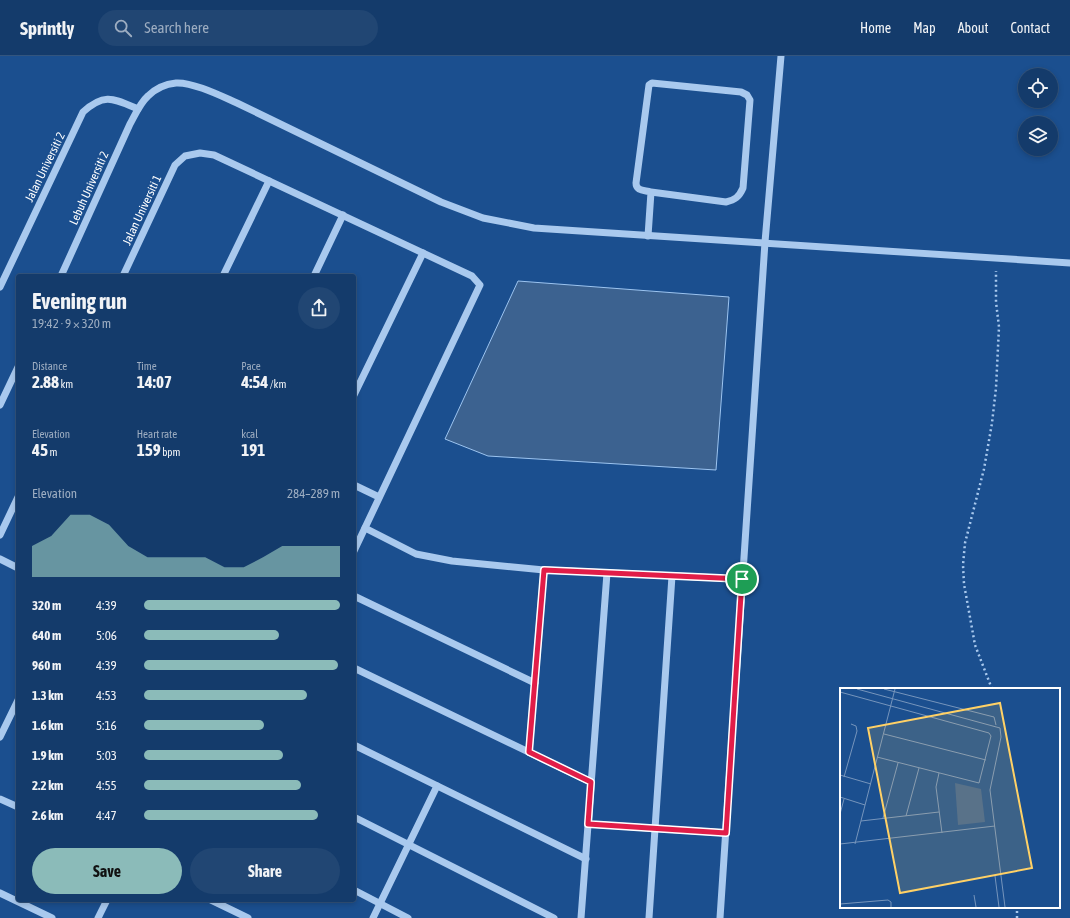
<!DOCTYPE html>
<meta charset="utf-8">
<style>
body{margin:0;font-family:"Asap Condensed",sans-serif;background:#214673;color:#f1f3f6;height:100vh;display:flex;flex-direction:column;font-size:15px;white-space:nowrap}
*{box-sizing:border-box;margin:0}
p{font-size:13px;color:#9dadc1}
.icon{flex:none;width:22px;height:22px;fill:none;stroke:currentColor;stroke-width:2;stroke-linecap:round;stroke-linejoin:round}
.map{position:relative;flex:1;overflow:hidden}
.side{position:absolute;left:16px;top:218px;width:340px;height:628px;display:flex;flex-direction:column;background:#143b6b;border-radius:4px;box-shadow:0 2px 6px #0003,0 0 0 1px #33557e}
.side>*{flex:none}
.controls{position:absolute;left:1018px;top:12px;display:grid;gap:8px}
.controls a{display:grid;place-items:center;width:40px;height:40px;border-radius:50%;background:#143b6b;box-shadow:0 2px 6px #0003,0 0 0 1px #33557e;font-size:20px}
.pin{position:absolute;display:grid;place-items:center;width:34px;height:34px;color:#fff;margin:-17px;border:2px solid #fff;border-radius:50%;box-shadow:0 1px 4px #0007}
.round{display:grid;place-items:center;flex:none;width:42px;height:42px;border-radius:21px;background:#214673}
.overview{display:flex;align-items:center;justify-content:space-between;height:68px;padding:0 16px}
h1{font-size:22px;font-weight:700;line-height:30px}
.figures{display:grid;grid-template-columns:repeat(3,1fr);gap:6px;height:68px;padding:4px 16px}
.figures div{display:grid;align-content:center}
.figures b{font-size:17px;font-weight:700}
.figures small{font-size:11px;font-weight:400}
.figures p{font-size:11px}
.chart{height:112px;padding:8px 16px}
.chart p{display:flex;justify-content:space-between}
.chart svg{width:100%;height:72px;margin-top:4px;fill:#8bbbb9;opacity:.7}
.button{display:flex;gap:8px;margin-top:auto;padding:8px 16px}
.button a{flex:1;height:46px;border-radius:24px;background:#8bbbb9;color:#111;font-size:16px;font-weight:700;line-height:46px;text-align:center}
.button a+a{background:#214673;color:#f1f3f6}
ul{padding:0 16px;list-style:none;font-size:13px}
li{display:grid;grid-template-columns:64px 48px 1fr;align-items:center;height:30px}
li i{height:10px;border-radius:5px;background:#8bbbb9}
header{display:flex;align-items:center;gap:24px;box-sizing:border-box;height:56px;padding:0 20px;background:#143b6b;border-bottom:1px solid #33557e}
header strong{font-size:19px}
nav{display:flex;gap:22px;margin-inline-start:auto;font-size:14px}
.search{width:280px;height:36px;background:#214673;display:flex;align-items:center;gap:10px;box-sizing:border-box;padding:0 14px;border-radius:22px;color:#9dadc1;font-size:15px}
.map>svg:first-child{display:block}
.water{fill:#3c6290;stroke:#9cc4f0}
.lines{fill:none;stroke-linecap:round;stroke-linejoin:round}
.path{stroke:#a9c9ee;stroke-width:2.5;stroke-dasharray:2 3;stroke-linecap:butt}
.minor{stroke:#a9c9ee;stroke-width:7}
.route-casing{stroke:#fff;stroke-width:8}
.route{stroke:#e11d48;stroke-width:5}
.labels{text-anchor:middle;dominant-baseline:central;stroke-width:3.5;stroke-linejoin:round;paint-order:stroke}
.street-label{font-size:12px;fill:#fff;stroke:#1b4f8f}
.inset-road{fill:none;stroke:#7695bc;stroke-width:1}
.view{fill:#ffd166;fill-opacity:0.15;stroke:#ffd166;stroke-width:2}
.inset-edge{fill:none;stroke:#fff;stroke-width:2}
</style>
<header>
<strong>Sprintly</strong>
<div class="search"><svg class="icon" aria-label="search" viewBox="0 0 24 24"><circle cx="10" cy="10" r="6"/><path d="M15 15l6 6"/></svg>Search here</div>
<nav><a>Home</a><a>Map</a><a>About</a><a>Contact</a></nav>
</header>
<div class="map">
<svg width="1070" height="862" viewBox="0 0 1070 862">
<rect width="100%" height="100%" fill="#1b4f8f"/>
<!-- water -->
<polygon class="water" points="518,225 729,241 716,414 488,400 445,383"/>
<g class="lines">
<!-- path -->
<g class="path">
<polyline points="992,633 975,589 964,528 963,509 965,487 984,413 992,367 996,332 999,271 996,246 996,215"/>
<polyline points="1017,862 1017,851"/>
</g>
<!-- minor -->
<g class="minor">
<path d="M648,180L651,136C644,134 636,135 636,127L649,29L652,27L741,36L747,39L750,44L743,132C739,141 735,144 726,146L651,136"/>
<path d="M61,220L130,68C135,59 140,47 148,40C155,33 166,28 176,27C193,26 221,40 237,47L441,146L483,162L534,172L1070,207"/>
<polyline points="123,220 175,109 185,100 200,97 214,99 472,220 480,229 354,495"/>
<polyline points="223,220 269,125"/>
<polyline points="314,220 343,159"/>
<path d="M0,231L83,56C105,36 114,43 138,53"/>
<polyline points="354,339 423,197"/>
<polyline points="0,349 18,311"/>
<polyline points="354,429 379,441"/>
<polyline points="365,472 416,498 452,505 544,514 742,523"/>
<polyline points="0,479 18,441"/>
<polyline points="0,503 18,512"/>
<polyline points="354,540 535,627"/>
<polyline points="354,612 591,726"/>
<polyline points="0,681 18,644"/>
<polyline points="354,689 586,803"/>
<polyline points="529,696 544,514"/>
<polyline points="0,743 18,751"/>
<polyline points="354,761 554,862"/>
<polyline points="588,768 726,777"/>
<polyline points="354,834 408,862"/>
<polyline points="0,837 52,862"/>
<polyline points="211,844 248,862"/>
<polyline points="98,862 107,844"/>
<polyline points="373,862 437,730"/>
<polyline points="581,862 607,517"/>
<polyline points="649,862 672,520"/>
<polyline points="720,862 765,186 781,0"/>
</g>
</g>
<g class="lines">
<defs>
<polygon id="route" points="544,514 742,523 726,777 588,768 591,726 529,696"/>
</defs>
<!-- route casing -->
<use href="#route" class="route-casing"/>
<!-- route -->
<use href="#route" class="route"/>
</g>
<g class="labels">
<!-- street labels -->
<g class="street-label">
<text transform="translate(45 111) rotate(-64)">Jalan Universiti 2</text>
<text transform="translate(89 132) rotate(-66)">Lebuh Universiti 2</text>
<text transform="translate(142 154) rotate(-65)">Jalan Universiti 1</text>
</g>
</g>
<!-- overview -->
<g transform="translate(840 632)">
<rect width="220" height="220" fill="#1b4f8f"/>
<path d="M115,95L141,101L145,134L118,137Z" fill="#3c6290"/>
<path class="inset-road" d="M17,1L160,40L161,49L150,102L165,219M44,1L154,29L156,37M0,4L149,45L151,48L139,95L37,69M44,46L146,72M99,85L96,99L102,145M0,87L31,96M4,89L17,43L16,38L11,36M0,109L25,117M0,126L4,111M66,128L79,80M43,130L58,75M21,133L99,124M0,156L155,138M15,156L55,1M155,188L159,219M134,207L136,219M0,216L48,212L51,214V219"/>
<path class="view" d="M160,15L192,180L60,205L28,40Z"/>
<rect width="220" height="220" class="inset-edge"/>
</g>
</svg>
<div class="controls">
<a><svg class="icon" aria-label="locate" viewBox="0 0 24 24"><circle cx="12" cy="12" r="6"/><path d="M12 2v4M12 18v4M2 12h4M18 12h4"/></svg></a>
<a><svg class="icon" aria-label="layers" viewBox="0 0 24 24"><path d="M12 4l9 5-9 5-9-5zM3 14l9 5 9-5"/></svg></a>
</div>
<div class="pin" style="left:742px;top:523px;background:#1e9e55"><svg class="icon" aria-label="arrive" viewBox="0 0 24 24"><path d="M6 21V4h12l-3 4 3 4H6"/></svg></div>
<section class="side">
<div class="overview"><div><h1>Evening run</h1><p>19:42 · 9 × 320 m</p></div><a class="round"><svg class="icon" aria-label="share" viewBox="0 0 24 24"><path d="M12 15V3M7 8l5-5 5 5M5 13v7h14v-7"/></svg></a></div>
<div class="figures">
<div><p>Distance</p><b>2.88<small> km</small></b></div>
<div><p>Time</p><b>14:07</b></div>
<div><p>Pace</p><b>4:54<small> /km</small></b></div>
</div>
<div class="figures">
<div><p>Elevation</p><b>45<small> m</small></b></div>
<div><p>Heart rate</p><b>159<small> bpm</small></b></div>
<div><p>kcal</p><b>191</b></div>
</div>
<div class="chart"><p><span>Elevation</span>284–289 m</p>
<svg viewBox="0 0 160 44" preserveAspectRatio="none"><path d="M0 44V25L10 19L20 6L30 6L40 12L50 25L60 32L70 32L80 32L90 32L100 38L110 38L120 32L130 25L140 25L150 25L160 25V44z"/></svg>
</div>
<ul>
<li><b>320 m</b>4:39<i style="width:100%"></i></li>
<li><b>640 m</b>5:06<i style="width:69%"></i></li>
<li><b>960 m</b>4:39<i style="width:99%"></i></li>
<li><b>1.3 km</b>4:53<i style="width:83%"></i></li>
<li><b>1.6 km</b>5:16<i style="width:61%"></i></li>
<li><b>1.9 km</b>5:03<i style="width:71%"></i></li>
<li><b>2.2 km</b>4:55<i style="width:80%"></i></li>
<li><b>2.6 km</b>4:47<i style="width:89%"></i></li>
</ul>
<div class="button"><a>Save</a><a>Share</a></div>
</section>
</div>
